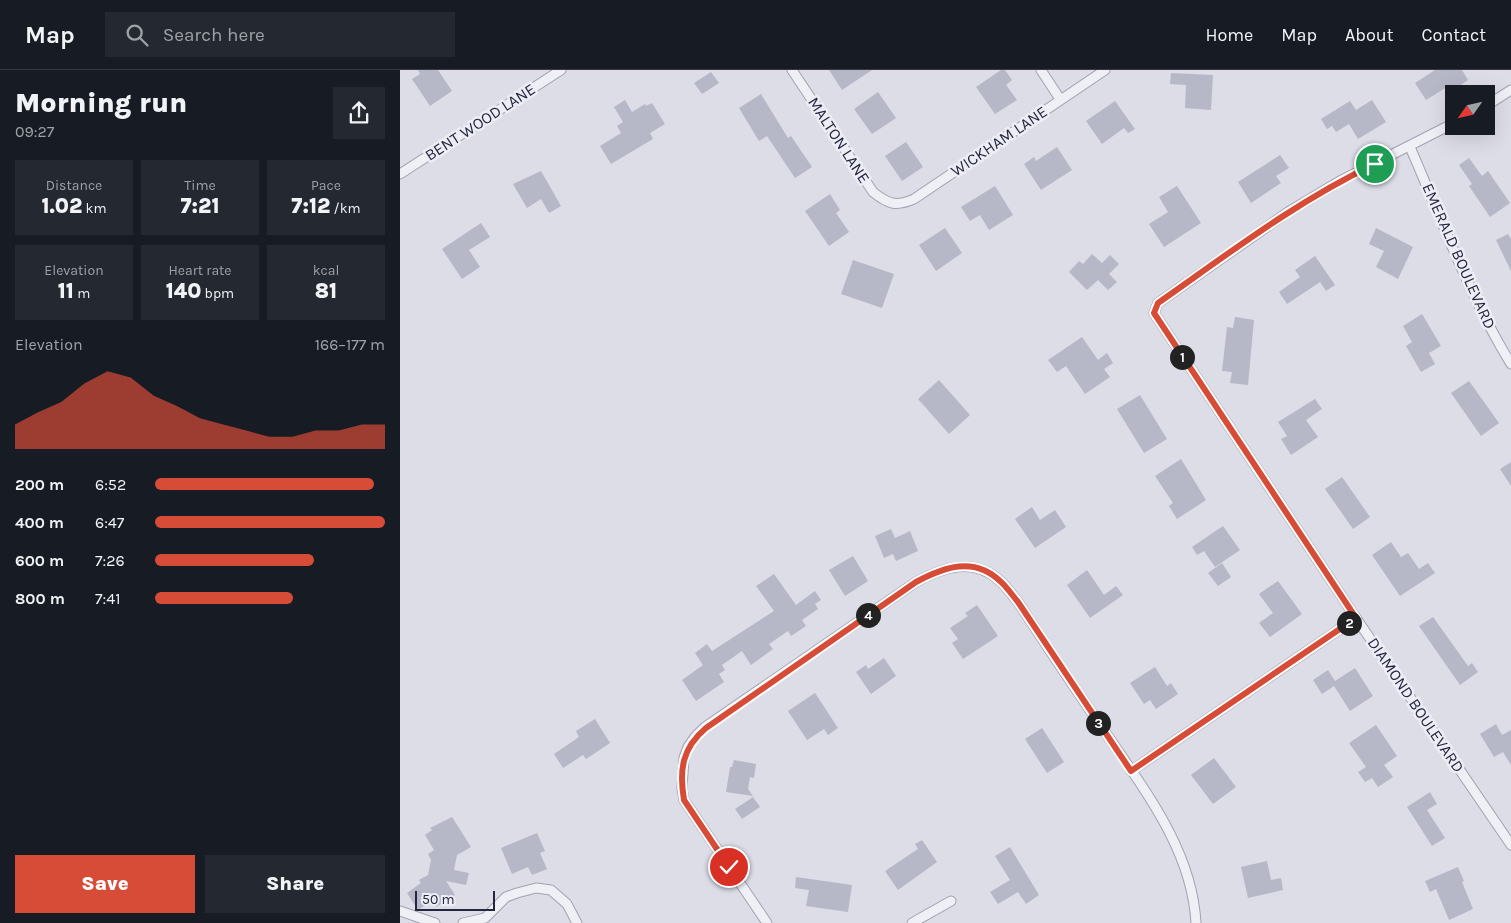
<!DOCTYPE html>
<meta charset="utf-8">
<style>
body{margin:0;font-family:Karla,sans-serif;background:#242831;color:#f1f3f6;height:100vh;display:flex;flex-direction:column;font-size:19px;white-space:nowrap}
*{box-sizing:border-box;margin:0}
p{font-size:16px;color:#9ea1a6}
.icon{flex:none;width:28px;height:28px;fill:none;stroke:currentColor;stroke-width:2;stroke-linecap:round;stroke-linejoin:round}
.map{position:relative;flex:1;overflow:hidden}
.sheet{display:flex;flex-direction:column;background:#171b24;width:400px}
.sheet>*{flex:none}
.needle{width:32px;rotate:236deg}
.tools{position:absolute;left:1045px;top:15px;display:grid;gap:10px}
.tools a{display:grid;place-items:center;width:50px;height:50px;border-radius:0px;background:#171b24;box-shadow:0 5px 20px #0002;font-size:25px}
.scale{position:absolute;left:15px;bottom:12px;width:80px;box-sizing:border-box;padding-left:5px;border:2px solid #25273f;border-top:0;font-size:14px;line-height:18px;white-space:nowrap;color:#25273f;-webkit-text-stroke:4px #ecedf5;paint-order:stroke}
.pin{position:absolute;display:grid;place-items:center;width:42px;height:42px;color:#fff;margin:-21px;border:2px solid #fff;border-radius:50%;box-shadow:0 1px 5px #0007}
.km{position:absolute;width:25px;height:25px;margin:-12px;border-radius:50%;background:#222;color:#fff;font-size:14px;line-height:25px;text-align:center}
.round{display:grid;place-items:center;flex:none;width:52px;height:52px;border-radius:0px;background:#242831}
.head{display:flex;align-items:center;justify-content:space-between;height:85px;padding:0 15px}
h1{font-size:28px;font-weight:800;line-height:38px}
.metrics{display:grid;grid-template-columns:repeat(3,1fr);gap:8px;height:85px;padding:5px 15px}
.metrics div{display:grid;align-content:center;border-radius:0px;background:#242831;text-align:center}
.metrics b{font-size:21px;font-weight:800}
.metrics small{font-size:14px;font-weight:400}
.metrics p{font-size:14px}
.chart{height:140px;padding:10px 15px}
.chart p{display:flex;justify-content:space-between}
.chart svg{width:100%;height:90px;margin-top:5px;fill:#d64c37;opacity:.7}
.cta{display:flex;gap:10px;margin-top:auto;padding:10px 15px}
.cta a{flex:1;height:58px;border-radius:0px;background:#d64c37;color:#fff;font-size:20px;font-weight:800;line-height:58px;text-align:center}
.cta a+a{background:#242831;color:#f1f3f6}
ul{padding:0 15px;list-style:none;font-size:16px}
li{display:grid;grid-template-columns:80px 60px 1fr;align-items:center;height:38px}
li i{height:12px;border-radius:6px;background:#d64c37}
header{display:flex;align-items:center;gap:30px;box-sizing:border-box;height:70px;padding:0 25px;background:#171b24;border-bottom:1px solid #363941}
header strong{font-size:24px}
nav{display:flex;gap:28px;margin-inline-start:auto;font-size:18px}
.search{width:350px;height:45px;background:#242831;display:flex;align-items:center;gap:12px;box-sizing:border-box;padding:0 18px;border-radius:0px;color:#9ea1a6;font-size:19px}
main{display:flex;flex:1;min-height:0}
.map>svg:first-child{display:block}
.building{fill:#b6b8c8}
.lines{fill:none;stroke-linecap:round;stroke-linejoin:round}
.street-casing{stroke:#a1a3b1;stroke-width:11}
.street{stroke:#eff0f6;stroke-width:9}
.route-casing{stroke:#fff;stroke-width:10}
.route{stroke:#d64c37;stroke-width:6}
.labels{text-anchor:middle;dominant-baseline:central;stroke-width:5;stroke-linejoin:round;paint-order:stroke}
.street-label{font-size:16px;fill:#25273f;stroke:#ecedf5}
</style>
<header>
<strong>Map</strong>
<div class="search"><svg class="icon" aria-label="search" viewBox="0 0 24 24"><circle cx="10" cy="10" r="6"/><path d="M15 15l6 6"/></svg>Search here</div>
<nav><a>Home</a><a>Map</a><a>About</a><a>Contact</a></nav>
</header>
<main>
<section class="sheet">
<div class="head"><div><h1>Morning run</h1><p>09:27</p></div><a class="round"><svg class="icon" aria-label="share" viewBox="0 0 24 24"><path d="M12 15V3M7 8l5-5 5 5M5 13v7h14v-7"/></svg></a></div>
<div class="metrics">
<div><p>Distance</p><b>1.02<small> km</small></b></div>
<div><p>Time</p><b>7:21</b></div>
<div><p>Pace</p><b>7:12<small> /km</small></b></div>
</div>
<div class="metrics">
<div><p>Elevation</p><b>11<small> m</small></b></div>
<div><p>Heart rate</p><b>140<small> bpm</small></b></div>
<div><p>kcal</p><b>81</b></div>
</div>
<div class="chart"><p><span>Elevation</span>166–177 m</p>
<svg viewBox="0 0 160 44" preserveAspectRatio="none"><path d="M0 44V32L10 26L20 21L30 12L40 6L50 9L60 18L70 23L80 29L90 32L100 35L110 38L120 38L130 35L140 35L150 32L160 32V44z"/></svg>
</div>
<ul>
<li><b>200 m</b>6:52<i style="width:95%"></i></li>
<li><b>400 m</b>6:47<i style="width:100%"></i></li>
<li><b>600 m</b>7:26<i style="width:69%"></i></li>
<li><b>800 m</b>7:41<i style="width:60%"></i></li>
</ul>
<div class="cta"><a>Save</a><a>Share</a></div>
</section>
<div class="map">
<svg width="1111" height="853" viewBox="0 0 1111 853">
<rect width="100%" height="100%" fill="#dcdde7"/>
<!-- building -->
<g class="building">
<polygon points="18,0 38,0 52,21 30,36 12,9 20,4"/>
<polygon points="429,0 472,0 442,20"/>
<polygon points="601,0 605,0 612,10 606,15 617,30 595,44 576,17"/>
<polygon points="1035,0 1062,0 1068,10 1050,22 1047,17 1026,30 1015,13"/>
<polygon points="311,2 319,13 302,24 294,13"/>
<polygon points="771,3 813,5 811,40 785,38 786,15 770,14"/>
<polygon points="478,22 496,48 472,64 454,39"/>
<polygon points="361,24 388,68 391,66 412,97 395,108 367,66 359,71 339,38"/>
<polygon points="225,30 232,42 245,34 246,36 252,33 265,54 250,63 253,69 211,94 200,76 221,63 217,56 223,52 214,37"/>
<polygon points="972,30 986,52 958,69 949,54 936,62 932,56 927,59 921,49 950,31 956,40"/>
<polygon points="715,31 735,59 728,63 724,58 702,74 686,51"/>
<polygon points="506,72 523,97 502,111 485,86"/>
<polygon points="657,77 672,100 641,120 624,94 634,87 636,91"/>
<polygon points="880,85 889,98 876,106 881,113 851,133 838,112"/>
<polygon points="1069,88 1082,106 1088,101 1110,133 1090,147 1069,116 1072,114 1059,95"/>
<polygon points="141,101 161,136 149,143 141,129 127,138 113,114"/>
<polygon points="595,116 613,145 589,160 580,145 570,151 561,137"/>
<polygon points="777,116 801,153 764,177 749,154 768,142 759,127"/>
<polygon points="430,124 440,140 436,143 449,162 429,176 405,141"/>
<polygon points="81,153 90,167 69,180 80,197 62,209 42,179"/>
<polygon points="545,158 562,183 536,201 519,175"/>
<polygon points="976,158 1013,177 998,209 976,197 984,181 969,174"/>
<polygon points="1108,164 1111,169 1111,201 1096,170"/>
<polygon points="692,184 702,193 710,185 719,194 709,204 717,212 708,220 698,210 687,220 669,202 679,191 683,194"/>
<polygon points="915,186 935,215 926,221 920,212 887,234 879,222 900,207 895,200"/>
<polygon points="453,190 494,204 482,238 441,224"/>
<polygon points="1022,244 1041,276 1029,283 1035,294 1021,302 1006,276 1012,272 1003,256"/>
<polygon points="835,247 854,250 848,315 830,313 832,302 822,301 827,257 833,258"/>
<polygon points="682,267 698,290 707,283 713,293 704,299 710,307 685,324 666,296 657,302 648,290"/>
<polygon points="539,310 570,345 549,364 518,329"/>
<polygon points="1069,311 1099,353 1081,366 1051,323"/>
<polygon points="740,325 767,369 744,383 717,339"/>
<polygon points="915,329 922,339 906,350 918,367 891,385 881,369 887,366 878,352"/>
<polygon points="781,389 806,430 777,449 769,436 773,433 755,406"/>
<polygon points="1111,392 1111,416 1100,399"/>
<polygon points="942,407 970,447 953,459 925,419"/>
<polygon points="632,437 640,450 655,440 666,457 635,478 615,449"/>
<polygon points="823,456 840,480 815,497 804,481 797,485 792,477"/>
<polygon points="491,459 495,468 510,461 518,481 496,491 493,484 484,488 475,466"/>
<polygon points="991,472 1001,487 1008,483 1019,499 1028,493 1035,503 1000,526 972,485"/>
<polygon points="453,486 468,511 445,526 429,500"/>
<polygon points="822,493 831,507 818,516 808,503"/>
<polygon points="687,500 704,525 716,516 723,525 690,548 667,515"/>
<polygon points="374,504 396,535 415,521 421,530 415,534 418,539 402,550 406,556 391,566 388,561 369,574 373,579 351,595 342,581 322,595 325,600 319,604 324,612 296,631 282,610 303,595 295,583 307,574 312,581 374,541 356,516"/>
<polygon points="878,511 902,544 870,567 859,553 873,543 859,524"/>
<polygon points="577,535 598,566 563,589 552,573 558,569 550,558 568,546 565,543"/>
<polygon points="1033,547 1068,596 1072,593 1078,602 1060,615 1019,556"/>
<polygon points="484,588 496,606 471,624 456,602 466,595 468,599"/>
<polygon points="755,597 767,616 771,613 778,624 756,639 750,630 744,634 730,613"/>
<polygon points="955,598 973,626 950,641 934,616 922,624 913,610 928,600 935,611"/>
<polygon points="415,623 438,658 428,665 424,659 407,670 388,641"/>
<polygon points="195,649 210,673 186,689 183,685 163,698 154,684 179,667 176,661"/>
<polygon points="1096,654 1102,665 1111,660 1111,695 1103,682 1094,687 1080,664"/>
<polygon points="976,655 997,686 984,695 993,707 978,717 972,708 965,712 958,702 966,697 949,673"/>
<polygon points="642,658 664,692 647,703 625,669"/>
<polygon points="814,688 836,717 813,734 791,705"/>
<polygon points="334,690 356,694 354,708 350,707 348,719 353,726 326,722 330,697 332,697"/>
<polygon points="1030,722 1037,734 1027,740 1045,768 1032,776 1007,737"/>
<polygon points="353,727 360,737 342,749 335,739"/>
<polygon points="52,747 71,777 57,785 54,800 69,803 66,815 46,811 55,825 36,837 32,831 18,840 7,823 21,813 19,810 28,805 31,790 28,784 34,780 25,765 32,760 30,758"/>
<polygon points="137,763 145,781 140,783 147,799 132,805 128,797 112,804 101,778"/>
<polygon points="522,770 537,792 498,820 485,801 518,779 515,774"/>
<polygon points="610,777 639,825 626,834 618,822 598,834 590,822 610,810 595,786"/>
<polygon points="867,791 871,810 881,808 883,820 848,828 841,797"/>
<polygon points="1058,797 1064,811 1062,812 1073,839 1049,850 1036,819 1030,822 1025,811"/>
<polygon points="396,807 452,815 448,842 406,836 409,820 395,818"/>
</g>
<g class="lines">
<defs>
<g id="street">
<path d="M392,0L473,122C488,134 496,137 514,129L705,0"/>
<polyline points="641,0 660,29"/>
<polyline points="1086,36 1111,20"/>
<polyline points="1054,53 940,111 888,142 758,233 754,243 956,548 1111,775"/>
<path d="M1010,77C1042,150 1069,226 1111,294"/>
<polyline points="0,104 161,0"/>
<polyline points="731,701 956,548"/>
<polyline points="0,841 35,853"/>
<polyline points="63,853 85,848 106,827 117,823 136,818 151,820 167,834 177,853"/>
<path d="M367,853L284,730L282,718L284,688L288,677L295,667L305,657L516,512C543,497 574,487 600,511C607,517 612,525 618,532C646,575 674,617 703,659C743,718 792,779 796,853"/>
<polyline points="512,853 551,831"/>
</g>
</defs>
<!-- street casing -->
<use href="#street" class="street-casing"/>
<!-- street -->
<use href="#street" class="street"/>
</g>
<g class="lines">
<defs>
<path id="route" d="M329,797L284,730C279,700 282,678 306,658L516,512C544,497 574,486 600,511C607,517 612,525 618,532L731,701L956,548L754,243L758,233C828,184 897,131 975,94"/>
</defs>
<!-- route casing -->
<use href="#route" class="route-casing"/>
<!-- route -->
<use href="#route" class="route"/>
</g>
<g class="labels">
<!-- street labels -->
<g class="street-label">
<text transform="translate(80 52) rotate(-33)">BENT WOOD LANE</text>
<text transform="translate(439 70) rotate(57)">MALTON LANE</text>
<text transform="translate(599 71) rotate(-34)">WICKHAM LANE</text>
<text transform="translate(1059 186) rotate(66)">EMERALD BOULEVARD</text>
<text transform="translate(1016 635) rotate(56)">DIAMOND BOULEVARD</text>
</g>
</g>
</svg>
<div class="tools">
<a><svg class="needle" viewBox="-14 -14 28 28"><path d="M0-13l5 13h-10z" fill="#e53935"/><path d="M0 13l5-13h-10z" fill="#9ea1a6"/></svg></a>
</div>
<div class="scale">50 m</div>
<div class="pin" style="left:975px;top:94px;background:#1e9e55"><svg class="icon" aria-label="arrive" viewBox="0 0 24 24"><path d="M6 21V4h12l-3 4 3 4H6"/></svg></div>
<div class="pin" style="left:329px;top:797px;background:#d93025"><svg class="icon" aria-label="check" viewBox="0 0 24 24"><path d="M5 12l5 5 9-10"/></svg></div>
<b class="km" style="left:782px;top:287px">1</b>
<b class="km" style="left:949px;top:553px">2</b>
<b class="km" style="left:698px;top:653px">3</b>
<b class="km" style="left:468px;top:545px">4</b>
</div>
</main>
